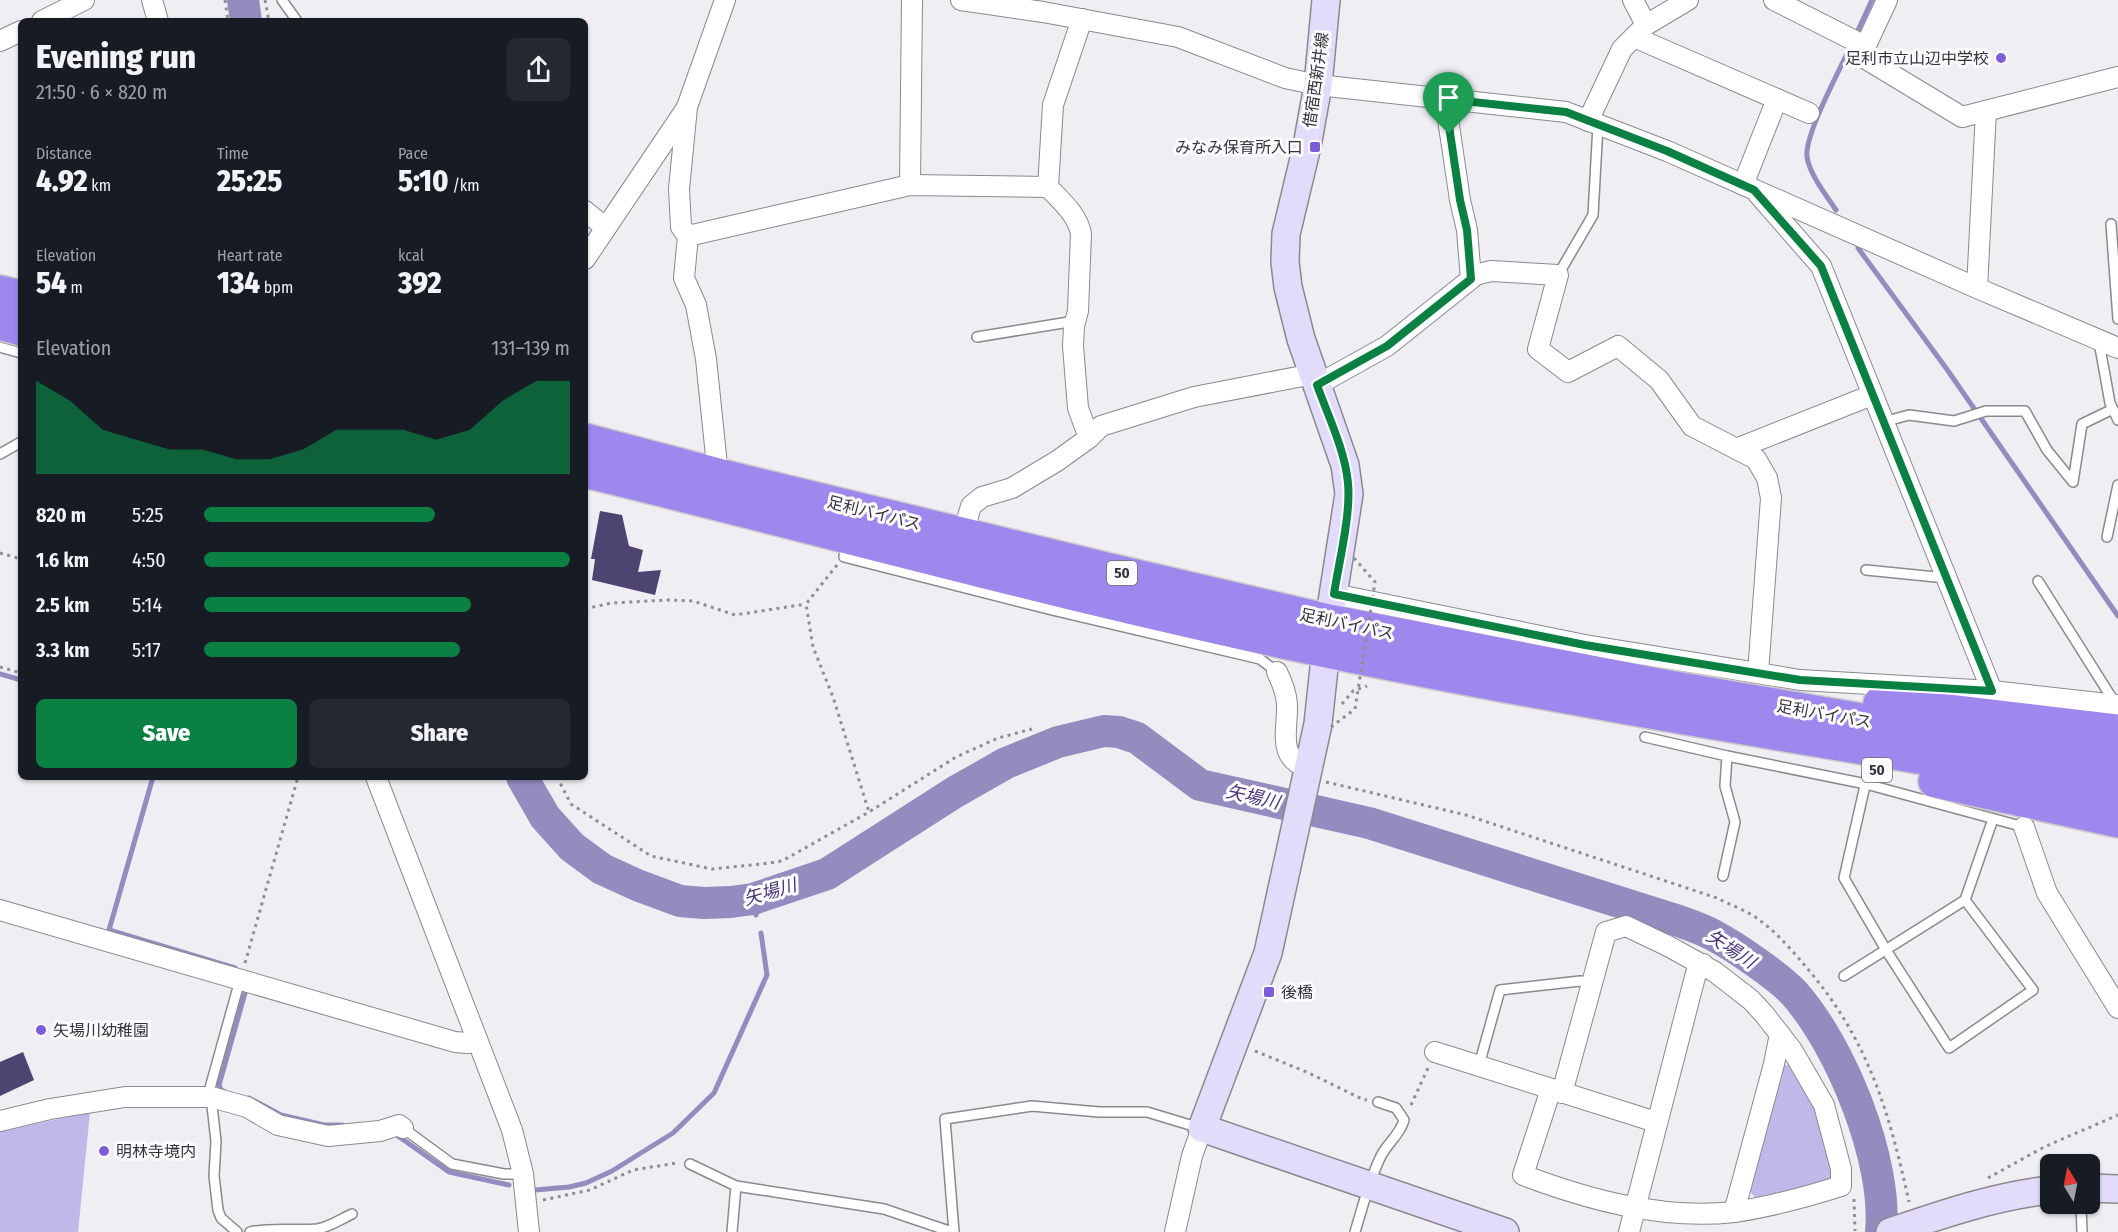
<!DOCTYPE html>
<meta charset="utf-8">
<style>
body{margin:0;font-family:"Fira Sans Condensed","Noto Sans JP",sans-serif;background:#242831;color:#f1f3f6;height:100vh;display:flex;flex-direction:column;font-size:22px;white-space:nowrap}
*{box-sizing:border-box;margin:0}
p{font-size:20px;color:#9ea1a6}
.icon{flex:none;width:33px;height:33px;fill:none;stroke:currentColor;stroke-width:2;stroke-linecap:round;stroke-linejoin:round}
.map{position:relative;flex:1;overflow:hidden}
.panel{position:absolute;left:18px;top:18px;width:570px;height:762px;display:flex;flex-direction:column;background:#171b24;border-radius:9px;box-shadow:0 2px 4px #0004}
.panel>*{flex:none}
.needle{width:39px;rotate:350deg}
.buttons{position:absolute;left:2040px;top:1154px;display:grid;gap:12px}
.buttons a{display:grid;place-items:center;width:60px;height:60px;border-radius:9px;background:#171b24;box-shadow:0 2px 4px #0004;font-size:30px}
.pin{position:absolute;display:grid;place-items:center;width:51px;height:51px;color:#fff;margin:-62px -26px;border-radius:50% 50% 50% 0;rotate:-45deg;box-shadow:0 0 6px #0007}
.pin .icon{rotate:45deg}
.round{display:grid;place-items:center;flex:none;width:63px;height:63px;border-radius:9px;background:#242831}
.headline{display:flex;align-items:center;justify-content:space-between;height:102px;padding:0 18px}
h1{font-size:33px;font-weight:800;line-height:45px}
.stats{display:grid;grid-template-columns:repeat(3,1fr);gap:9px;height:102px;padding:6px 18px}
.stats div{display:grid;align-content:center}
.stats b{font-size:30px;font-weight:800}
.stats small{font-size:16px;font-weight:400}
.stats p{font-size:16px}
.chart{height:168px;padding:12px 18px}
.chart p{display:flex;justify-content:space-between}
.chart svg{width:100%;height:108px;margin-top:6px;fill:#0b8043;opacity:.7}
.cta{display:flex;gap:12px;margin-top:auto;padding:12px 18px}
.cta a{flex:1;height:69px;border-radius:9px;background:#0b8043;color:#fff;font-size:24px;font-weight:800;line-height:69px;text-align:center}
.cta a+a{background:#242831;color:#f1f3f6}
ul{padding:0 18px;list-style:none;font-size:20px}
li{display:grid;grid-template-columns:96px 72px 1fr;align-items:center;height:45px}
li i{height:15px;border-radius:8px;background:#0b8043}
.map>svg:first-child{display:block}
.green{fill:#c0b8e8}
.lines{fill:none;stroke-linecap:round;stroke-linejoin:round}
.stream{stroke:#948bbf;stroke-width:5}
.river{stroke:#948bbf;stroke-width:32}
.building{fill:#4d4472}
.lane-casing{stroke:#8a898e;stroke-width:12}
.street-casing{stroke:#8a898e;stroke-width:22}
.secondary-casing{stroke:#8a898e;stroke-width:30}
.highway-casing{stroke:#cacacb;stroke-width:36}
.path{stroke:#8f8f92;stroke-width:3;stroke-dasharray:3 4.5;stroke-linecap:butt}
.lane{stroke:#fff;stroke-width:9}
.street{stroke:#fff;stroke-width:20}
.secondary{stroke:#e2dbfa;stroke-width:27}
.highway{stroke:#9e88ed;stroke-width:33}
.path-bridge{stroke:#8f8f92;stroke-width:3;stroke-dasharray:3 4.5;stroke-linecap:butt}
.route-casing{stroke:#fff;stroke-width:12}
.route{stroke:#0b8043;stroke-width:8}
.poi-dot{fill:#7e5dd8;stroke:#fcfbff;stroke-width:2}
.labels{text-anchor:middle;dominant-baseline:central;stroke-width:6;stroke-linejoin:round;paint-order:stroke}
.shield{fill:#fcfbff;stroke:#707072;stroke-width:1.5}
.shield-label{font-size:15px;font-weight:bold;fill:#343436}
.poi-label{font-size:16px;fill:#343436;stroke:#fcfbff;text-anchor:start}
.street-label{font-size:16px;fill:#343436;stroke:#fcfbff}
.water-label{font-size:18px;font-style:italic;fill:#453575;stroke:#fcfbff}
</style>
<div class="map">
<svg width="2118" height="1232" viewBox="0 0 2118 1232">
<rect width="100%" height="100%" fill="#eeeef3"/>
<!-- green -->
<g class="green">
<polygon points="1795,1063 1819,1109 1835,1171 1828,1184 1758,1201 1749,1190 1782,1066"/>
<polygon points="90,1112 78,1232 0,1232 0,1132"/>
</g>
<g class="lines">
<!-- stream -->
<g class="stream">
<polyline points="1855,37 1872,0"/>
<path d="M1836,210C1826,195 1810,175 1807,157C1804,135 1841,68 1851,45"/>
<polyline points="1858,248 1946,368 2118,616"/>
<polyline points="0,674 21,680"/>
<polyline points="153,777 109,930 235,968"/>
<polyline points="753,899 756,915"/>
<polyline points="225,1092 221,1090 219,1085 245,993"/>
<polyline points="249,1098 281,1115 324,1125 342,1125"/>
<polyline points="398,1136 449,1172 509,1185"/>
<polyline points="535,1190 569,1187 586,1183 612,1171 673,1133 714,1093 767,975 761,933"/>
</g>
<!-- river -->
<g class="river">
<polyline points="243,0 246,21"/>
<path d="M522,777L545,817L572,847L602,869L637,885L680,901L704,903L731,902L753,899L827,874L955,792L1006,763L1058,742L1104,731L1119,732L1137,738L1200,785L1369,823L1679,921C1690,925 1702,929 1713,935C1734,946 1778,976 1794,993C1841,1046 1888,1161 1881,1232"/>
</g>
</g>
<!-- building -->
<g class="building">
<polygon points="600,511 622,515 629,546 643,550 638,572 661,570 655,595 592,580 595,559 591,559"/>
<polygon points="23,1052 34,1080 0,1096 0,1062"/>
</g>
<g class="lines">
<defs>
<g id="lane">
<polyline points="282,0 297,21"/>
<polyline points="2111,224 2118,319"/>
<polyline points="1558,275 1593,215 1598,125"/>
<polyline points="977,337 1075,321"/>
<polyline points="2099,342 2110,403 2118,420"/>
<polyline points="0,347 21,353"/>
<polyline points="1883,422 1909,415 1954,421 1986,411 2025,411 2047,450 2073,482 2082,424 2113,409"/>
<polyline points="0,454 21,442"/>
<polyline points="2107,537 2118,485"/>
<polyline points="846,544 844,557 1052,610 1260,659 1277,672"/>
<polyline points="1866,570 1946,578"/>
<polyline points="2038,581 2115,703"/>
<polyline points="1645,737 1727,756 1866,784 2024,827"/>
<polyline points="1869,768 1844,878 1886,950 1949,1048 2033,990 1965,900"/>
<polyline points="1723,876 1735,822 1725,786 1727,756"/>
<polyline points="1844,976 1965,900 1993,819"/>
<polyline points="1479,1065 1500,990 1580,981 1593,982"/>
<polyline points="403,1128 452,1164 504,1174 523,1174"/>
<polyline points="690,1164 736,1186 732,1232"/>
<polyline points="736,1186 884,1209 952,1232"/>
<polyline points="2081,1203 2082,1232"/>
<polyline points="237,1232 221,1218 218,1210 214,1176 216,1141 210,1088 240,980"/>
<path d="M250,1232C272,1227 294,1231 317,1229C330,1227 341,1219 352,1214"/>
<polyline points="954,1232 945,1119 1032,1106 1099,1112 1147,1112 1200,1128"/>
<path d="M1355,1232C1363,1206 1369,1180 1381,1156C1388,1142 1400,1135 1404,1120L1396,1108L1378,1102"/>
</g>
<g id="street">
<polyline points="152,0 158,21"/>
<polyline points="961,0 1043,12 1178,37 1285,78 1318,85 1566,112 1667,151 1977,288 2118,348"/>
<polyline points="1633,0 1646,25"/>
<polyline points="1774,0 1865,46"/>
<polyline points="1887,0 1861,56 1962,117 2118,77"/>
<path d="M1082,19L1053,105L1048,187C1061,201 1078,215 1081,234L1078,311L1074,326L1073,346L1078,408L1089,438"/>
<polyline points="42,21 84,0"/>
<polyline points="1634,37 1809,113"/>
<polyline points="0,41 21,31"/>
<polyline points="1588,121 1622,49 1646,25 1688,0"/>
<polyline points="910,185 912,0"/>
<polyline points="1743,185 1777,99"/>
<polyline points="1758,194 1821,266 1992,691"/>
<polyline points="585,211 606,228"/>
<polyline points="688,236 910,185 1048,187"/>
<polyline points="585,259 686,109"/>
<polyline points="1471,276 1491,271 1558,275 1538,349 1568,372 1618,346 1659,380 1692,426 1756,459 1767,478 1771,498 1758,673"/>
<polyline points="1977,288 1986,111"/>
<polyline points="1317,385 1387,346 1471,279 1467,230 1460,200 1445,99"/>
<polyline points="1736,449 1872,395"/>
<polyline points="718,475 706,359 696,305 684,278 688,236 681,227 679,189 687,107 725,0"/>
<polyline points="963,534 971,506 982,497 1012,488 1057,461 1089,438 1101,426 1194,397 1313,374"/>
<polyline points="1334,594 1585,645 1800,680 1992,691 2118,705"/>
<path d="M1277,672C1282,682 1286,692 1287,704C1288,732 1276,757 1309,769"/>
<polyline points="376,777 512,1130 523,1174 529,1232"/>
<polyline points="2024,827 2047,893 2118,1008"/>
<polyline points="0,910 455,1042 468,1043 477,1041"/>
<polyline points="1435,1052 1656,1122"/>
<path d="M1551,1089L1523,1175C1589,1200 1663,1220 1734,1212C1770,1207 1806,1197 1841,1186V1169L1824,1105L1792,1050L1764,1014L1751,1000L1715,972L1668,946L1626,926L1606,932L1562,1093"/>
<polyline points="0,1121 50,1109 125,1097 211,1097 247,1107 278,1125 328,1136 380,1131 399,1125 403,1128"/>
<polyline points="1734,1212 1774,1064 1780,1034"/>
<polyline points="1175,1232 1192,1156 1202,1128"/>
<polyline points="1629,1232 1696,973 1703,964"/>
</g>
<g id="secondary">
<polyline points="1326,0 1318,85 1307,146 1286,234 1285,262 1288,287 1301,339 1345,465 1349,494 1329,621 1318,724 1268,953 1202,1128 1505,1232"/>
<polyline points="2090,1188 2118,1189"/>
<path d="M1890,1232C1943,1214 1995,1196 2050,1190"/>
</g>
<g id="highway">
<polyline points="0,292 21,297"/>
<polyline points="0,323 21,329"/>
<polyline points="585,440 718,475 1110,570 1329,621 1663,686 2118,764"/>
<path d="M585,471C832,531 1078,600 1327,651C1589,705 1854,746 2118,790"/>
<polyline points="1880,703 2118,731"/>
<polyline points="1935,781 2118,821"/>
</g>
</defs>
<!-- lane casing -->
<use href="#lane" class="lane-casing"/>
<!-- street casing -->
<use href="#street" class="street-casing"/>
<!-- secondary casing -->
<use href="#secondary" class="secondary-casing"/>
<!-- highway casing -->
<use href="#highway" class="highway-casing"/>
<!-- path -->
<g class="path">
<polyline points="225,0 228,21"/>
<polyline points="265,0 269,21"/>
<polyline points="0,553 21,559"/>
<polyline points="837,565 806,604 813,647 833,697 869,812"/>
<polyline points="585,609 611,603 668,600 693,601 735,615 806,604"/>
<polyline points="0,667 21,673"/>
<polyline points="1342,704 1353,691 1367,686"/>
<polyline points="557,777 571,804 651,856 712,869 762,864 782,861 869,812 956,757 998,738 1032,729"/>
<path d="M1326,782L1466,815L1717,898C1730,905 1746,910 1758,919C1776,932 1792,950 1806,967C1868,1039 1889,1111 1909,1202"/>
<polyline points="245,963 298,777"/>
<polyline points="1255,1051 1309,1073 1362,1099 1367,1100"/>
<polyline points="1411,1105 1428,1068"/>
<polyline points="1988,1178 2044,1147 2118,1115"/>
<polyline points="1854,1199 1855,1231"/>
<polyline points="543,1200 590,1190 633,1170 677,1163"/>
</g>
<!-- lane -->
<use href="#lane" class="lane"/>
<!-- street -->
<use href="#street" class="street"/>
<!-- secondary -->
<use href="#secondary" class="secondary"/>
<!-- highway -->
<use href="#highway" class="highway"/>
<!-- path-bridge -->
<polyline class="path-bridge" points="1331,727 1355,709 1375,582 1354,558"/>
</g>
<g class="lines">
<defs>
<path id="route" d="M1445,99L1566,112L1667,151L1754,190L1821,266L1992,691L1800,680L1585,645L1334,594C1339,561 1351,515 1348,483C1345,450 1328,416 1317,385L1387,346L1471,279L1467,230L1460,200Z"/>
</defs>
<!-- route casing -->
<use href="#route" class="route-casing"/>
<!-- route -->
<use href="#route" class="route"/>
</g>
<!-- markers -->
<g class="poi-dot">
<circle cx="2001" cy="58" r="6"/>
<rect x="1309" y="141" width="12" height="12" rx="3"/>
<rect x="1263" y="986" width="12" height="12" rx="3"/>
<circle cx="41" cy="1030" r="6"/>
<circle cx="104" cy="1151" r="6"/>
</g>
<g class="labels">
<!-- shield labels -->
<g class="shield">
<rect x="1107" y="561" width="30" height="24" rx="4.5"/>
<rect x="1862" y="758" width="30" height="24" rx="4.5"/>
</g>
<g class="shield-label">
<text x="1122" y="573">50</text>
<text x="1877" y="770">50</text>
</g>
<!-- poi labels -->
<g class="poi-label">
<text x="1989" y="58" text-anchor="end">足利市立山辺中学校</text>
<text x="1303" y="147" text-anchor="end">みなみ保育所入口</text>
<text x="1281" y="992">後橋</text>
<text x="53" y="1030">矢場川幼稚園</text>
<text x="116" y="1151">明林寺境内</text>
</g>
<!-- street labels -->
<g class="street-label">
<text transform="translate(1316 80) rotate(-82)">借宿西新井線</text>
<text transform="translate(874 513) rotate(14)">足利バイパス</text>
<text transform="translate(1347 624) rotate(12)">足利バイパス</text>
<text transform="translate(1824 714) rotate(10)">足利バイパス</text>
</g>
<!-- water labels -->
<g class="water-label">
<text transform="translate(1253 797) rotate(13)">矢場川</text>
<text transform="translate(770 892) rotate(-16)">矢場川</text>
<text transform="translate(1731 949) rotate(33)">矢場川</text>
</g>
</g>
</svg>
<div class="buttons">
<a><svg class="needle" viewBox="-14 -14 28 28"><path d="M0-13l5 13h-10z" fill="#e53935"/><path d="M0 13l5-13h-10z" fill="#9ea1a6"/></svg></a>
</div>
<div class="pin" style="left:1449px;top:134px;background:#1e9e55"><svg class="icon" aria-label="arrive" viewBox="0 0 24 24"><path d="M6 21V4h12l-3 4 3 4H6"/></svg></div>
<section class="panel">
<div class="headline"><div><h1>Evening run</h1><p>21:50 · 6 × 820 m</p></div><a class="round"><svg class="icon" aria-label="share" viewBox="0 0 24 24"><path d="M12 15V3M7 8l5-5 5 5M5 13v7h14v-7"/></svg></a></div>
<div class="stats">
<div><p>Distance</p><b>4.92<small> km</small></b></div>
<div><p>Time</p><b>25:25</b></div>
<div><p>Pace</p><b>5:10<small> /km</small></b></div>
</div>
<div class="stats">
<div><p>Elevation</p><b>54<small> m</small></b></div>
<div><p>Heart rate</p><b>134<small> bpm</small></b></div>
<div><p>kcal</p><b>392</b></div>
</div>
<div class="chart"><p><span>Elevation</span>131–139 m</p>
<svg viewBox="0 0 160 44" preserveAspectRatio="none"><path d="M0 44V6L10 14L20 26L30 30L40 34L50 34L60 38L70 38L80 34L90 26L100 26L110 26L120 30L130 26L140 14L150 6L160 6V44z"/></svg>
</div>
<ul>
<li><b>820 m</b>5:25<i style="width:63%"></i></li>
<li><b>1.6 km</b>4:50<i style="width:100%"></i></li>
<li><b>2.5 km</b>5:14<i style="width:73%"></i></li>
<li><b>3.3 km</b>5:17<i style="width:70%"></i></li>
</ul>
<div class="cta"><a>Save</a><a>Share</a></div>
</section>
</div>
